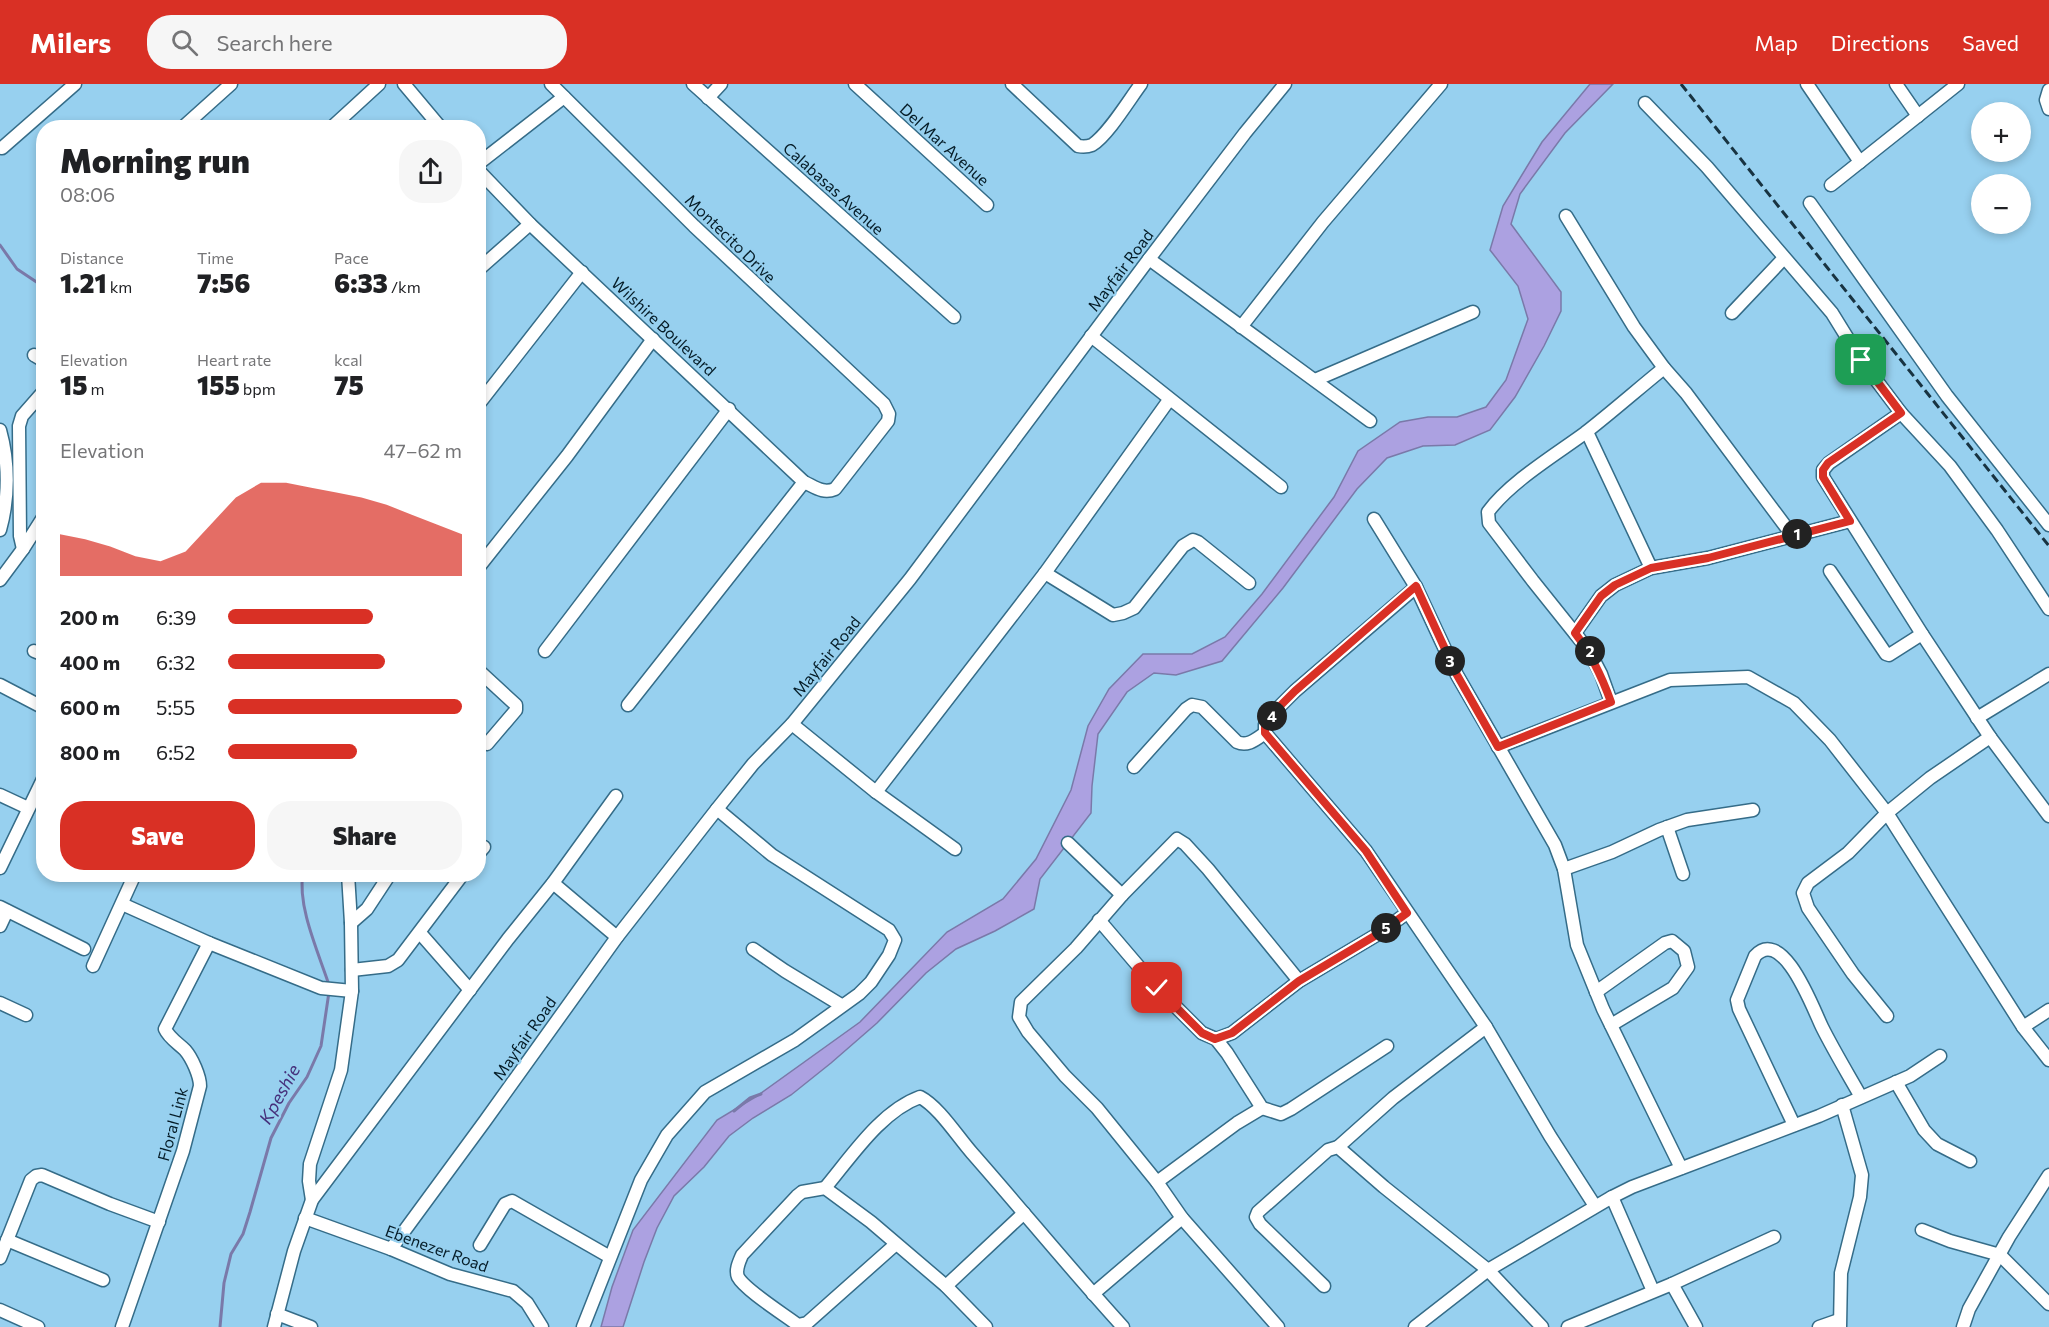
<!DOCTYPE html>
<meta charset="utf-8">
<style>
body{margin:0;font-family:Commissioner,sans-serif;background:#f6f6f6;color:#202124;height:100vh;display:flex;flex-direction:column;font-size:22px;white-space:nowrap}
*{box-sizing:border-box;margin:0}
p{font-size:20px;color:#757577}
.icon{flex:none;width:33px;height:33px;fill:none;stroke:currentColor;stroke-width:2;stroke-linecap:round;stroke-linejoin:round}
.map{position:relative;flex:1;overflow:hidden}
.side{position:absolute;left:36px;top:36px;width:450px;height:762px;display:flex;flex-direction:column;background:#fff;border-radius:24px;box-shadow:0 3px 9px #0003}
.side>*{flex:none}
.tools{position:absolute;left:1971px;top:18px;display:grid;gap:12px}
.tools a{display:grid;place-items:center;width:60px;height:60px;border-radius:50%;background:#fff;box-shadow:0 3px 9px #0003;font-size:30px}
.pin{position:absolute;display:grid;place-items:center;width:51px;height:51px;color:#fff;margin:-26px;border-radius:12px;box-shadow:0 3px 9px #0006}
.km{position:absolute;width:30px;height:30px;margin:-15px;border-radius:50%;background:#222;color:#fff;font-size:16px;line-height:30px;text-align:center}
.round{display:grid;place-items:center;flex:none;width:63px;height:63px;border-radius:24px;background:#f6f6f6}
.headline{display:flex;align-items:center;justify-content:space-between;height:102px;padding:0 24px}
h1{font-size:33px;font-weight:800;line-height:45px}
.stats{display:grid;grid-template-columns:repeat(3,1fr);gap:9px;height:102px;padding:6px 24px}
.stats div{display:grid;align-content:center}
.stats b{font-size:26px;font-weight:800}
.stats small{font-size:16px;font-weight:400}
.stats p{font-size:16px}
.chart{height:168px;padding:12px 24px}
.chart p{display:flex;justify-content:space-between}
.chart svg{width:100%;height:108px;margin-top:6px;fill:#d93025;opacity:.7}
.primary-button{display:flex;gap:12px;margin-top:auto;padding:12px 24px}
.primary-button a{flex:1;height:69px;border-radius:24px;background:#d93025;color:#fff;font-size:24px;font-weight:800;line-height:69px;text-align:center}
.primary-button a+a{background:#f6f6f6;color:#202124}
ul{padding:0 24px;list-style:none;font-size:20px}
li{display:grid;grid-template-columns:96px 72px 1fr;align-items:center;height:45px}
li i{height:15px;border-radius:8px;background:#d93025}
header{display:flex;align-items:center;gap:36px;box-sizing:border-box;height:84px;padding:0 30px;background:#d93025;color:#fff}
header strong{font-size:28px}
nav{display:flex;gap:33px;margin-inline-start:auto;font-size:21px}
.search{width:420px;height:54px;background:#f6f6f6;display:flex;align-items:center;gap:15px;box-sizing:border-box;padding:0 21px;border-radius:24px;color:#757577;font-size:22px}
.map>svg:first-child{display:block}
.water{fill:#aca1e1;stroke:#7a79a9;stroke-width:1.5}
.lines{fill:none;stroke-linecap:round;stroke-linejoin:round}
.stream{stroke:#7a79a9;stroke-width:3}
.minor-casing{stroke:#356c88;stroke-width:15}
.minor{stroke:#fff;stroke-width:12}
.rail{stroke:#183341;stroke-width:3;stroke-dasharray:9 4.5;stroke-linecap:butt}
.route-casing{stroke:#fff;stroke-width:12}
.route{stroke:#d93025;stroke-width:8}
.labels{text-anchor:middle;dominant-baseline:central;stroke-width:4.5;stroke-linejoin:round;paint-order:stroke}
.street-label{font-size:16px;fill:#051c27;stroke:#97d0ef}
.water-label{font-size:18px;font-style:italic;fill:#46317c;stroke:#97d0ef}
</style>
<header>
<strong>Milers</strong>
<div class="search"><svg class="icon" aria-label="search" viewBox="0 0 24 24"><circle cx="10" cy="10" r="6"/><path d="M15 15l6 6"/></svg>Search here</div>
<nav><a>Map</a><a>Directions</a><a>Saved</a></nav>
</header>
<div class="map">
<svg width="2049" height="1243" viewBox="0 0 2049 1243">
<rect width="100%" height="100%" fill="#97d0ef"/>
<!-- water -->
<polygon class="water" points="1590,0 1613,0 1565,49 1520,110 1511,140 1561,208 1561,227 1544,262 1515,313 1490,346 1455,361 1423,362 1387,374 1357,405 1283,504 1222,577 1176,591 1154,589 1127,608 1098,650 1092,702 1091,729 1040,795 1034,825 995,847 956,865 926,889 877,939 831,979 791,1011 753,1034 729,1052 704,1083 674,1112 657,1144 644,1178 623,1243 601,1243 612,1203 633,1146 717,1036 757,1012 860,938 947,848 1003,815 1036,775 1071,706 1088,642 1109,605 1143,570 1192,570 1225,553 1262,510 1334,413 1358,367 1400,338 1428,333 1457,333 1486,323 1506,296 1528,235 1518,202 1490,166 1503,122 1542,58"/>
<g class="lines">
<!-- stream -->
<g class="stream">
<polyline points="0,161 17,185 44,203"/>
<path d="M303,790C297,822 319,870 329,901"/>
<polyline points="734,1027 750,1014 761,1010"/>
<polyline points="220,1243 224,1199 231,1170 243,1150 250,1128 271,1054 289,1019 307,993 321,962 329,908"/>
</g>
<defs>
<g id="minor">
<polyline points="404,0 441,44"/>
<polyline points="693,0 954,233"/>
<polyline points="855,0 987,121"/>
<path d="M1012,0L1078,62C1083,63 1087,63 1092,61C1108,51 1129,16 1141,0"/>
<polyline points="1807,0 1860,78"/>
<polyline points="1896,0 1918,32"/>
<polyline points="2049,6 2046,16 2049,25"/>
<polyline points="708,14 721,0"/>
<polyline points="1645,19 1707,83 1832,229 1861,276 1901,329 1950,382 1997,446 2049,525"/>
<polyline points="182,44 231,0"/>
<polyline points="331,44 379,0"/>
<polyline points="2,64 75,0"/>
<polyline points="478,80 564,13"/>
<path d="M478,86L530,140L804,398C815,403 823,410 835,405L888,337L889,330L884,320L694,142L551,0"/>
<polyline points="1831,101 1958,0"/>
<polyline points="1810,119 1947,312 2049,441"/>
<polyline points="1566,132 1634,243 1664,284 1686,309 1792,451"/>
<polyline points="1149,175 1370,337"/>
<polyline points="478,186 530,140"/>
<polyline points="1732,229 1784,174"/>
<polyline points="1241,243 1323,138 1441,0"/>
<polyline points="1091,252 1281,403"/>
<polyline points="34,271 44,277"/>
<polyline points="1315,296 1473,228"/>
<polyline points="478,321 582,188"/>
<polyline points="1901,329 1829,379 1823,386 1823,393 1922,550 1990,653 2049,732"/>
<path d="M0,346C9,378 9,414 0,446"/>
<polyline points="1587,348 1651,484"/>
<polyline points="1374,435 1416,503"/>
<polyline points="23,465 20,452 19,342 22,332 44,307"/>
<polyline points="478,484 567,372 653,255"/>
<polyline points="1830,487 1886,570 1889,571 1922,550"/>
<polyline points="1045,489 1113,531 1123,529 1134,524 1183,462 1193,456 1198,458 1249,499"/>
<polyline points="0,496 23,465 44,432"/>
<polyline points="1575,549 1601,512 1615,501 1651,484 1708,474 1850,437"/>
<polyline points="34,567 44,571"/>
<polyline points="545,567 729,325"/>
<polyline points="478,586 516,621 516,626 487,660"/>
<polyline points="0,601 44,624"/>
<path d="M1611,618L1601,590L1589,567L1533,497L1489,439L1488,428C1510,398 1555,371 1585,349C1612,328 1638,305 1664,284"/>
<polyline points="628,621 804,398"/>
<polyline points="1977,634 2049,590"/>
<polyline points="792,640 876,708 955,765"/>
<polyline points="1498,663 1670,596 1748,593 1794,619 1830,656 1887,729 2023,943 2049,976"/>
<path d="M1134,683L1186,625L1192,621L1202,623L1237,658C1248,663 1256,655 1265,649"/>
<polyline points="876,708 1045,489 1169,316"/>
<polyline points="0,711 28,724"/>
<polyline points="1667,743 1683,790"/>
<polyline points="1068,759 1122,811"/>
<polyline points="478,770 484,763"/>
<polyline points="0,784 44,693"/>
<polyline points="1564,785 1612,768 1659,746 1687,736 1753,726"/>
<polyline points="553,799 617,853"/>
<path d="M122,820L209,859L165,945C169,954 178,959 185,966C192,974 200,992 200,1002L183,1067L122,1243"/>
<polyline points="0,823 84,865"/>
<polyline points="1099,836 1157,904 1202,949 1216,955 1227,969 1262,1024 1281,1030 1291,1025 1387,962"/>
<polyline points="351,839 367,825 390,790"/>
<polyline points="0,842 7,827"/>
<polyline points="420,849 470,906"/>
<polyline points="209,859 321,904 352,907"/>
<polyline points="753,865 785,887 841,921"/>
<polyline points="93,882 135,790"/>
<polyline points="352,886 388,882 398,876 463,790"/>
<polyline points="1596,908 1665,859 1672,857 1684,867 1688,883 1673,904 1611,941"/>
<polyline points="0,919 26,931"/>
<polyline points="1887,932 1853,890 1808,824 1803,809 1808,799 1848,769 1887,729 1930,694 1990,653"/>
<polyline points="2023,943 2049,926"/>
<polyline points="1216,955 1232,949 1299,897 1378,850 1407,829"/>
<polyline points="1896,998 1924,1046 1937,1060 1970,1077"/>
<path d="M1794,1041L1739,925L1737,916L1755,872C1783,841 1814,927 1822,943C1834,967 1848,990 1861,1013"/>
<polyline points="1338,1063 1393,1014 1486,943"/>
<polyline points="1157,1098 1237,1039 1262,1024"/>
<path d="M825,1104C851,1073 881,1027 920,1013C939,1023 957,1052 972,1069C1023,1127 1071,1186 1123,1243"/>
<polyline points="1612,1113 1653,1207"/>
<polyline points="312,1116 309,1097 310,1080 341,986 352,907 351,839 348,790"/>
<polyline points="1595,1122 1550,1052 1486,943 1366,767 1265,649 1265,641 1276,626 1295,607 1416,503 1457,591 1555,761 1564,785 1577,861 1603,925 1681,1084"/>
<polyline points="305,1134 391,1165 450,1190 513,1207 527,1219 542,1243"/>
<polyline points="1922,1146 1950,1157 2000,1171 2049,1220"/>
<polyline points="7,1156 103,1196"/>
<path d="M896,1160L807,1239L798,1241C785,1231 745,1206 738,1193C735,1186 739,1178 742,1171L797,1112L802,1108L825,1104L871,1138L946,1202L986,1243"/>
<polyline points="480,1161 505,1120 512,1117 610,1173"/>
<polyline points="391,1165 485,1037 617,853 717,725 753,680 792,640 910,495 1149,175 1245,49 1285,0"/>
<polyline points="0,1174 31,1096 36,1092 42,1091 110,1120 159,1138"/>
<polyline points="1672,1200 1696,1243"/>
<polyline points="946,1202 1024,1129"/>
<polyline points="1324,1202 1260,1140 1256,1133 1258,1128 1328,1066 1338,1063 1384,1103 1488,1186 1542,1243"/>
<polyline points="1093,1210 1182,1134"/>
<polyline points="0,1226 38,1243"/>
<polyline points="277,1230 311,1243"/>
<polyline points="274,1243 294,1167 312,1116 508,855 553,799 616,712"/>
<polyline points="583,1243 641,1096 667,1051 705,1008 795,956 859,910 871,898 889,871 895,856 889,846 772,771 717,725"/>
<polyline points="1278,1243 1182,1134 1157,1098 1097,1024 1065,992 1028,948 1019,933 1021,918 1076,864 1122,811 1177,755 1185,760 1208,785 1299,897"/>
<polyline points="1415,1243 1488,1186 1612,1113 1632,1103 1819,1032 1910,992 1940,972"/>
<polyline points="1568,1243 1672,1200 1774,1153"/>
<polyline points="1819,1243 1839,1236"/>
<polyline points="1840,1243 1841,1189 1860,1113 1862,1091 1842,1021"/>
<polyline points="1963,1243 1969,1225 2009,1153 2049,1091"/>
</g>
</defs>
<!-- minor casing -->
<use href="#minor" class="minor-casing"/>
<!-- minor -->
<use href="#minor" class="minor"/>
<!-- rail -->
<polyline class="rail" points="1681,0 2049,462"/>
</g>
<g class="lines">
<defs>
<path id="route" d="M1157,904L1202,949L1215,955L1232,949L1299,897L1378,850L1407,829L1366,767L1265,649V641L1276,626L1295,607L1416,502L1457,591L1498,663L1611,618C1602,593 1592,571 1575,549L1601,512L1615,501L1651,484L1708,474L1850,437L1823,393V386L1828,379L1901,329L1861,276"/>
</defs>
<!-- route casing -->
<use href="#route" class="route-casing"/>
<!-- route -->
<use href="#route" class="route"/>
</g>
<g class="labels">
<!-- street labels -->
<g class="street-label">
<text transform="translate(945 60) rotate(42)">Del Mar Avenue</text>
<text transform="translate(834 104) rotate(42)">Calabasas Avenue</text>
<text transform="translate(731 154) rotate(44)">Montecito Drive</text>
<text transform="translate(1120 186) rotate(-53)">Mayfair Road</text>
<text transform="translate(664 242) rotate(43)">Wilshire Boulevard</text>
<text transform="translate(826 572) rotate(-51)">Mayfair Road</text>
<text transform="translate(524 954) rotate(-55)">Mayfair Road</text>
<text transform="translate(172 1040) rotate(-75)">Floral Link</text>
<text transform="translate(437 1164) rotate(20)">Ebenezer Road</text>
</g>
<!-- water labels -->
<g class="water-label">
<text transform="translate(279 1010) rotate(-61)">Kpeshie</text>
</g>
</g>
</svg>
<div class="tools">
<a>+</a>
<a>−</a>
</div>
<div class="pin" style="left:1861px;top:276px;background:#1e9e55"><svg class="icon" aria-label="arrive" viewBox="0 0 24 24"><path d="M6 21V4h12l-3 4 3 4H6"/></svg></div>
<div class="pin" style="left:1157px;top:904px;background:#d93025"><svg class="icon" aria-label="check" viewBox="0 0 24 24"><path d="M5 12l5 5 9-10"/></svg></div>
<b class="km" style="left:1797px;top:450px">1</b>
<b class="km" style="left:1590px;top:567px">2</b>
<b class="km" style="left:1450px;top:577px">3</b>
<b class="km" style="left:1272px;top:632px">4</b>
<b class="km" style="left:1386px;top:844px">5</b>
<section class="side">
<div class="headline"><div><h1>Morning run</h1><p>08:06</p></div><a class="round"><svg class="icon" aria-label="share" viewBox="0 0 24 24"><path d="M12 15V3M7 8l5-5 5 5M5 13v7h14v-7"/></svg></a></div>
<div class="stats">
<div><p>Distance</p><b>1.21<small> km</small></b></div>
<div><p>Time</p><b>7:56</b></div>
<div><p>Pace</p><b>6:33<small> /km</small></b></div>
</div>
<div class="stats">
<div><p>Elevation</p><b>15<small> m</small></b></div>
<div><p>Heart rate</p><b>155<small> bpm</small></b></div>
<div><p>kcal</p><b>75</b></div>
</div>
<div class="chart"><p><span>Elevation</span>47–62 m</p>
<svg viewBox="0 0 160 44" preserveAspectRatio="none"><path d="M0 44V27L10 29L20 32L30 36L40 38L50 34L60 23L70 12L80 6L90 6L100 8L110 10L120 12L130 15L140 19L150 23L160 27V44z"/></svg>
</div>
<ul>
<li><b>200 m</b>6:39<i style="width:62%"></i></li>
<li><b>400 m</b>6:32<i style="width:67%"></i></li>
<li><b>600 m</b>5:55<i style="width:100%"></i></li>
<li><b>800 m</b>6:52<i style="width:55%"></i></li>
</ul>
<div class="primary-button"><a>Save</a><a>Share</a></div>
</section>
</div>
